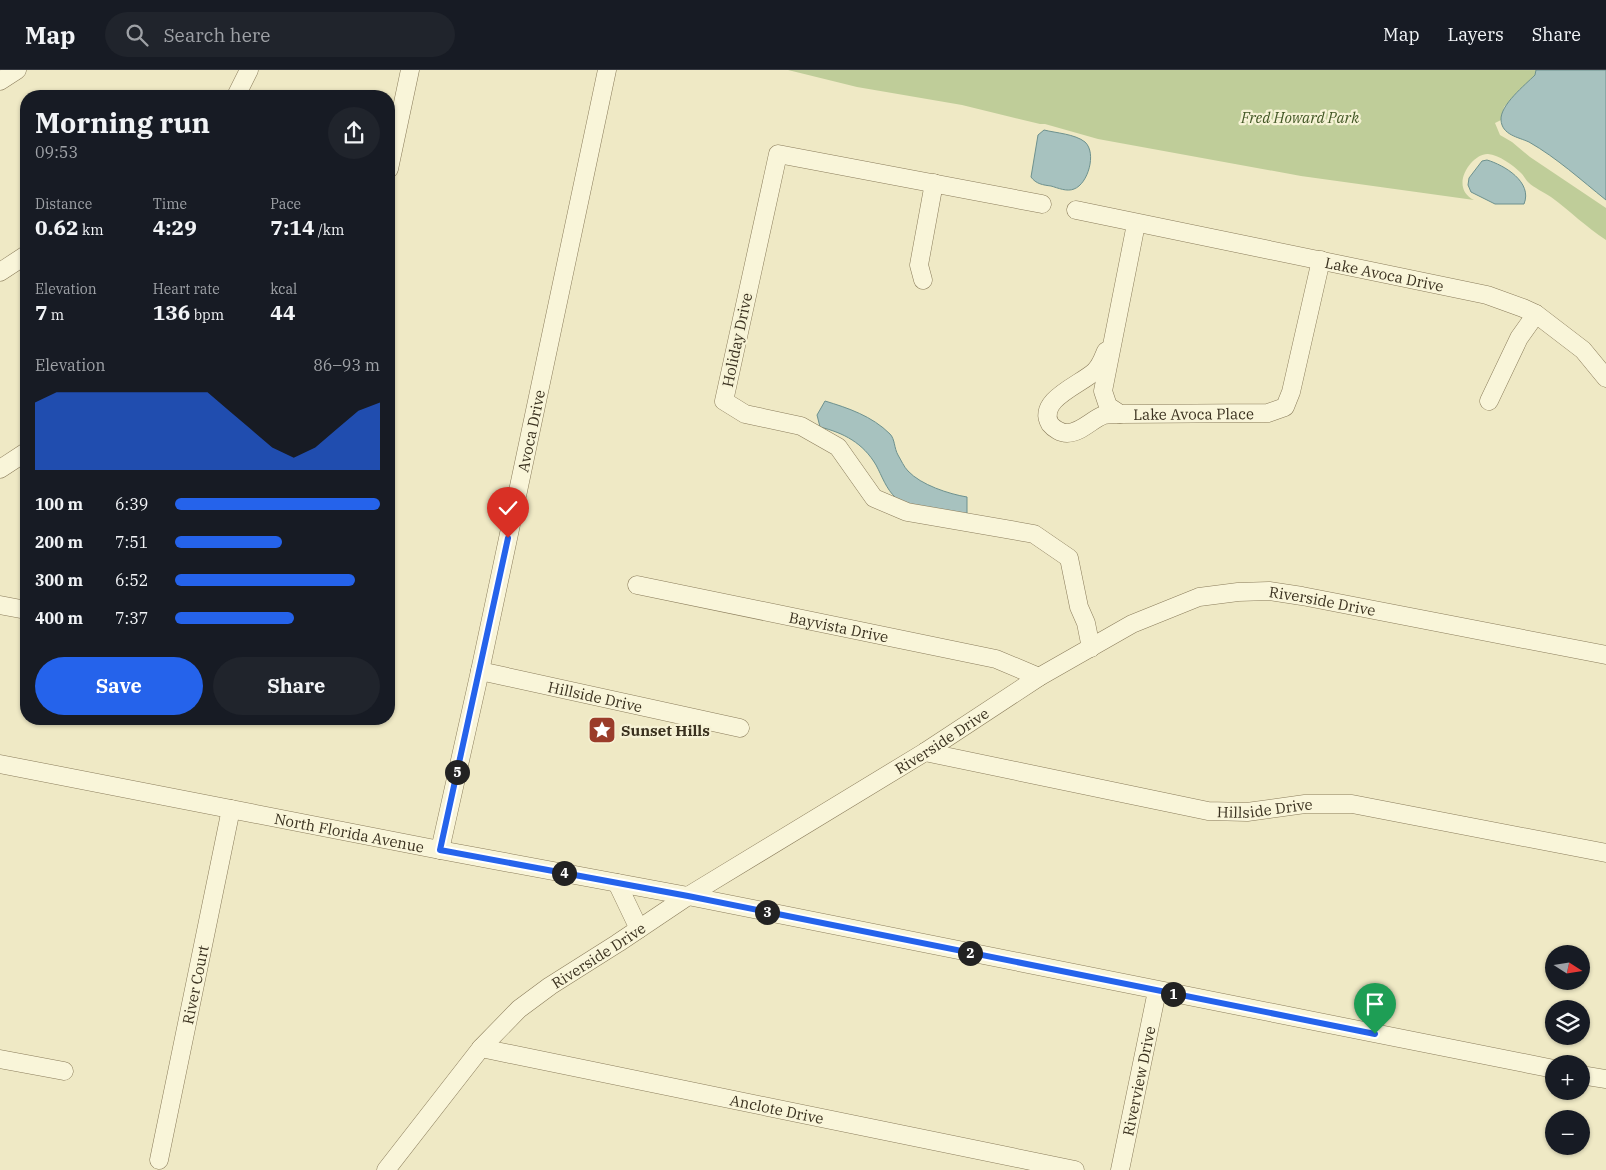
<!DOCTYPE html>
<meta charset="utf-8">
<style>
body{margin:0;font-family:"IBM Plex Serif",serif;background:#20242c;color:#f1f3f6;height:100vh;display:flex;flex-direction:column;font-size:19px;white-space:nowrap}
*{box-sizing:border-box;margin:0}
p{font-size:16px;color:#9ea1a6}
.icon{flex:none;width:28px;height:28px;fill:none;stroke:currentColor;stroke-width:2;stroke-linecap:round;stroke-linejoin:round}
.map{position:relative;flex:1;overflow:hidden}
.drawer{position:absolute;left:20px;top:20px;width:375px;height:635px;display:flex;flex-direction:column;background:#171b24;border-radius:20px;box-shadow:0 1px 4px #0004}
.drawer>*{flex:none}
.needle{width:32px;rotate:102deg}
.tools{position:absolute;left:1545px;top:875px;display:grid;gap:10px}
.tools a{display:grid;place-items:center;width:45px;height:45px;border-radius:50%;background:#171b24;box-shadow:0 1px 4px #0004;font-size:25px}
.pin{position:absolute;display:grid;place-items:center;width:42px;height:42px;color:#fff;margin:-51px -21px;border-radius:50% 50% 50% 0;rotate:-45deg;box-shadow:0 0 5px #0007}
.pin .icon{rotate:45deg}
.km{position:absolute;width:25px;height:25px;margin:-12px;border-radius:50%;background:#222;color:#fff;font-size:14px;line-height:25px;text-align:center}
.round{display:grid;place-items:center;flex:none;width:52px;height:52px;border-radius:26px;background:#20242c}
.summary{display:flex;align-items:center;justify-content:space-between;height:85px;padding:0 15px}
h1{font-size:28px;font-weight:800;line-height:38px}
.stats{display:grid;grid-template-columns:repeat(3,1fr);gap:8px;height:85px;padding:5px 15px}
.stats div{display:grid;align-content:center}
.stats b{font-size:21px;font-weight:800}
.stats small{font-size:14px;font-weight:400}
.stats p{font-size:14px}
.chart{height:140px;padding:10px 15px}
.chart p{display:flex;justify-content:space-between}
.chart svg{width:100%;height:90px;margin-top:5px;fill:#2563eb;opacity:.7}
.primary-button{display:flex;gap:10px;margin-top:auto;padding:10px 15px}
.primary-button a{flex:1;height:58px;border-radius:30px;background:#2563eb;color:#fff;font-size:20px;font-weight:800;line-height:58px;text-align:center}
.primary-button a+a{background:#20242c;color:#f1f3f6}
ul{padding:0 15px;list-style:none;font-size:16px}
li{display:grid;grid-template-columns:80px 60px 1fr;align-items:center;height:38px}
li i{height:12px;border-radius:6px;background:#2563eb}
header{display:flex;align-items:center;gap:30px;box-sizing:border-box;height:70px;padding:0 25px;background:#171b24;border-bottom:1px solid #363941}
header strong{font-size:24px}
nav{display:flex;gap:28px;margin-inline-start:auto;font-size:18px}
.search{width:350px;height:45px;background:#20242c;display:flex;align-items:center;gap:12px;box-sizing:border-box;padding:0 18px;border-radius:28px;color:#9ea1a6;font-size:19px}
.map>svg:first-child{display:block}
.green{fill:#bfcd99}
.water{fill:#a7c2bf;stroke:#6d918e}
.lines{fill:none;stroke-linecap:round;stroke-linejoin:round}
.minor-casing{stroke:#8a7c5b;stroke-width:19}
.minor{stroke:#f9f5d9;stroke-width:18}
.route-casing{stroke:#fff;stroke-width:10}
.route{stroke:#2563eb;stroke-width:6}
.labels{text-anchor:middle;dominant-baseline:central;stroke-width:4.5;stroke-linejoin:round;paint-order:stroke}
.park-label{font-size:15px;font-style:italic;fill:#425725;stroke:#f6f2d5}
.street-label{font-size:15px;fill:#3a311f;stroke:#f6f2d5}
.poi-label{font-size:15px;font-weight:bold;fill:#3a311f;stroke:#f6f2d5;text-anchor:start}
</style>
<header>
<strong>Map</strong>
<div class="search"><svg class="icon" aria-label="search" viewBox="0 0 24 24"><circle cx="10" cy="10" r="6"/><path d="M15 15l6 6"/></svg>Search here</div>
<nav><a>Map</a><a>Layers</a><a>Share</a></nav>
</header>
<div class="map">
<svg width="1606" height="1100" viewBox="0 0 1606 1100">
<rect width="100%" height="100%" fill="#efe9c5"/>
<!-- green -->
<path class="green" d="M788,0H1536L1535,5L1504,37L1501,50L1495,53L1500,65L1512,72L1530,87L1606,138V170C1586,157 1570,141 1551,127C1544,122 1534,118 1528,112C1526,110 1524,106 1521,103C1513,95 1499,85 1488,84C1472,83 1448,117 1474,130L1301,106L1098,69L1045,54H1040L962,35L857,17Z"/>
<!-- water -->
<g class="water">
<path d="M1536,0H1606V130C1581,110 1557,88 1529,72C1518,67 1502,65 1501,50C1500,35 1525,15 1535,5Z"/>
<path d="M1044,60C1056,63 1075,64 1085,72C1097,83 1088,114 1074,119C1067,122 1058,118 1051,116C1043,115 1036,114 1031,107L1038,65Z"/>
<path d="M1487,90C1504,95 1533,112 1524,134H1495L1471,122L1468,115L1469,108L1482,91Z"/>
<path d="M825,331C848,338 872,346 890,364C895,369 894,378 898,385C901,390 904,397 908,401C921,415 949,424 967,427V445C952,442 905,438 896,428C886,419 882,406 876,395C863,373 844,363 820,357L817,345Z"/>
</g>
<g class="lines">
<defs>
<g id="minor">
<polyline points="0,11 17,0"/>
<polyline points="236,26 249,0"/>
<polyline points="389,99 410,0"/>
<polyline points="1042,134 778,84 724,331 745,344 801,356 838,377 874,428 907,442 1034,464 1069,488 1079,537 1086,553 1091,578"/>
<path id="s1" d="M1076,140L1487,225L1523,238L1536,244L1583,280L1606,308"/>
<path id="s2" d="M1136,154L1103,321L1108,336L1120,344L1268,343L1285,337L1291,322L1321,190"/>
<polyline points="0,202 26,185"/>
<polyline points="923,210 919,195 934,113"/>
<path d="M1106,281C1103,288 1101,295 1095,301C1082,314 1036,330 1050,354C1054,359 1061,363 1067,363C1081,363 1092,349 1104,345C1109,344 1115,344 1120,344"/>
<polyline points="1489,331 1519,268 1536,244"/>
<polyline points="0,399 26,382"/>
<path id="s3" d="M637,515L996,589L1039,607"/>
<polyline points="0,535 26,540"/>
<path id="s4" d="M480,601L740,658"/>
<path id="s5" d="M925,682L1208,741L1247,742L1305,734H1352L1606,783"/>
<path id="s6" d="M0,694L440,780L688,826L1554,999"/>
<path id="s7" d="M440,780L480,601L607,0"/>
<polyline points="617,813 639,859"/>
<path id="s8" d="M481,978L1075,1100"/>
<polyline points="0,989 64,1001"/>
<polyline points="1581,1005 1606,1009"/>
<path id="s9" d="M159,1090L231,739"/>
<path id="s10" d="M386,1100L481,978L519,939L550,916L618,873L688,826L925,682L1039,607L1132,554L1199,527L1238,522L1269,521L1302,526L1606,585"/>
<path id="s11" d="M1120,1100L1157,921"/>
</g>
</defs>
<!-- minor casing -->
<use href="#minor" class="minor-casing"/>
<!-- minor -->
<use href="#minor" class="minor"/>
</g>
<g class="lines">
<defs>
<polyline id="route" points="508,468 440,780 688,826 1375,964"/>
</defs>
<!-- route casing -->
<use href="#route" class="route-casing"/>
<!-- route -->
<use href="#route" class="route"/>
</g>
<!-- icons -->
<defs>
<symbol id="sight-square" viewBox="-11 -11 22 22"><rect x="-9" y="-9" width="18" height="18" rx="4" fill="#9a3c2a" stroke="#f6f2d5"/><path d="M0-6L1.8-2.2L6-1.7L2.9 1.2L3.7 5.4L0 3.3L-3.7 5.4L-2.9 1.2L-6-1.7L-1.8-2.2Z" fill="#fff"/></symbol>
</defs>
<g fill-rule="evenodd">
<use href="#sight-square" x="586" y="644" width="32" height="32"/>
</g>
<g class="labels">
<!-- park labels -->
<g class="park-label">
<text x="1300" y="47">Fred Howard Park</text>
</g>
<!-- street labels -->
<g class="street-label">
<text stroke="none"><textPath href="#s1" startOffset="315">Lake Avoca Drive</textPath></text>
<text transform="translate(737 270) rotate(-78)">Holiday Drive</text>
<text stroke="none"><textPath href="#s2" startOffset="274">Lake Avoca Place</textPath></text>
<text stroke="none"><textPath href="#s7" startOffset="429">Avoca Drive</textPath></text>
<text stroke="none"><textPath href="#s10" startOffset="1130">Riverside Drive</textPath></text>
<text stroke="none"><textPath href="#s3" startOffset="206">Bayvista Drive</textPath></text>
<text stroke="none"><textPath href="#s4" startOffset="118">Hillside Drive</textPath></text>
<text stroke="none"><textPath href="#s10" startOffset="710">Riverside Drive</textPath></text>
<text stroke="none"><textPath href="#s5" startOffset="346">Hillside Drive</textPath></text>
<text stroke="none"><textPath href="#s6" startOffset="356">North Florida Avenue</textPath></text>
<text stroke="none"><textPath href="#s10" startOffset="305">Riverside Drive</textPath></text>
<text stroke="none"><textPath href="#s9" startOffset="179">River Court</textPath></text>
<text stroke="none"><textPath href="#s11" startOffset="91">Riverview Drive</textPath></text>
<text stroke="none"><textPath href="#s8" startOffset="302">Anclote Drive</textPath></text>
</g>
<!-- poi labels -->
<g class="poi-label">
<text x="621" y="660">Sunset Hills</text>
</g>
</g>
</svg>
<div class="tools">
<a><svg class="needle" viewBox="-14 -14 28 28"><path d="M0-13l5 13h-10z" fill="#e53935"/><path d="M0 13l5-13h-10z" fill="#9ea1a6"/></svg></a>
<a><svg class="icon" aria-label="layers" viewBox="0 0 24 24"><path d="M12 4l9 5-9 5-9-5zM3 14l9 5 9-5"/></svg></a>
<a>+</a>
<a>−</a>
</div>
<div class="pin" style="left:1375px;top:964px;background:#1e9e55"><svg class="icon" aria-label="arrive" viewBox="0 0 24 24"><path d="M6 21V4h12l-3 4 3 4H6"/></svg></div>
<div class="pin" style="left:508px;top:468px;background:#d93025"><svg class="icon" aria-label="check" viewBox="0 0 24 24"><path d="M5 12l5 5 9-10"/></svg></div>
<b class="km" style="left:1173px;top:924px">1</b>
<b class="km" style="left:970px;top:883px">2</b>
<b class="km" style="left:767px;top:842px">3</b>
<b class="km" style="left:564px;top:803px">4</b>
<b class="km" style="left:457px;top:702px">5</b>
<section class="drawer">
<div class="summary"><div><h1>Morning run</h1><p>09:53</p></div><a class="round"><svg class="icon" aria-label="share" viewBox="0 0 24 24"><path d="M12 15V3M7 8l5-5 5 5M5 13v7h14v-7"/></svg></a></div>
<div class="stats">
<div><p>Distance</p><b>0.62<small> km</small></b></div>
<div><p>Time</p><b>4:29</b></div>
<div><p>Pace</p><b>7:14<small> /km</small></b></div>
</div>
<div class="stats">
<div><p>Elevation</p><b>7<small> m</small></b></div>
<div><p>Heart rate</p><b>136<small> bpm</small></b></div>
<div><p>kcal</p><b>44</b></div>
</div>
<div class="chart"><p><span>Elevation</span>86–93 m</p>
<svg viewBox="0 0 160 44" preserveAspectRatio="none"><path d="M0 44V11L10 6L20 6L30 6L40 6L50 6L60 6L70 6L80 6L90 15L100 24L110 33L120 38L130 33L140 24L150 15L160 11V44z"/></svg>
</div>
<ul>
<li><b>100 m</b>6:39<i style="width:100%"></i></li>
<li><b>200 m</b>7:51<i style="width:52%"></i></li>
<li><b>300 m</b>6:52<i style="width:88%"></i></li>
<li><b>400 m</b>7:37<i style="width:58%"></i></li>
</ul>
<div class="primary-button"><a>Save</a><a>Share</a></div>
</section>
</div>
